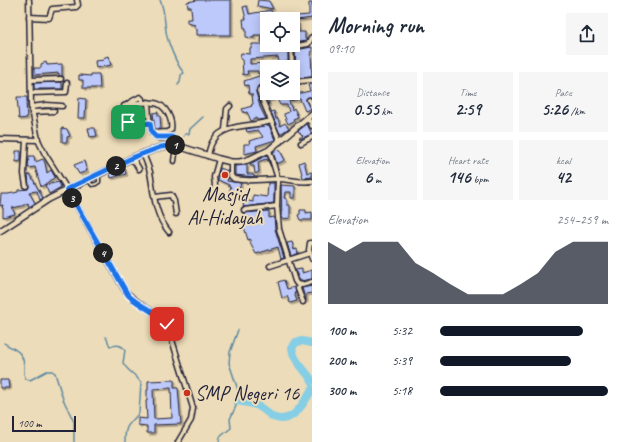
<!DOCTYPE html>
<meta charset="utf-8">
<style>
body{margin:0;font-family:Caveat,sans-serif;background:#f6f6f7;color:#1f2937;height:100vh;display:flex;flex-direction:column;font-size:15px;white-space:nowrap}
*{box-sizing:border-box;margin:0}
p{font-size:13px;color:#747a83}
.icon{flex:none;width:22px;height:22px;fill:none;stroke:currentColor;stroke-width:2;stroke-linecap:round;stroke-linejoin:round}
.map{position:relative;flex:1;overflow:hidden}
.details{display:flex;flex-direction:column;background:#fff;width:312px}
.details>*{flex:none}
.buttons{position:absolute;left:260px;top:12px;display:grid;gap:8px}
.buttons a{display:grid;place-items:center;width:40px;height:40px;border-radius:0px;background:#fff;box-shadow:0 2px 10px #0003;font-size:20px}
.scale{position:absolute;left:12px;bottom:10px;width:64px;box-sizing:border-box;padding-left:4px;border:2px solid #22223b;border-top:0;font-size:11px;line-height:14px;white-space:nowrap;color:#22223b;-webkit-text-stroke:3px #eddcb9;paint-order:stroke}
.pin{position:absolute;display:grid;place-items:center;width:34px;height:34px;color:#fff;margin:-17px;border-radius:8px;box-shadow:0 2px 6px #0006}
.km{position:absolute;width:20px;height:20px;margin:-10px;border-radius:50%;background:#222;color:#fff;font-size:11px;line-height:20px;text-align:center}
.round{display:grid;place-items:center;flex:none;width:42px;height:42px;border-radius:0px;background:#f6f6f7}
.overview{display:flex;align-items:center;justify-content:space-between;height:68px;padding:0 16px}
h1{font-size:22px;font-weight:800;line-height:30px}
.metrics{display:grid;grid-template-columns:repeat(3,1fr);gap:6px;height:68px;padding:4px 16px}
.metrics div{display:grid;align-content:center;border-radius:0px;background:#f6f6f7;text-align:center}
.metrics b{font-size:17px;font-weight:800}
.metrics small{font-size:11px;font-weight:400}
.metrics p{font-size:11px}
.chart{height:112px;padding:8px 16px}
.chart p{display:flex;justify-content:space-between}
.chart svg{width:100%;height:72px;margin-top:4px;fill:#111827;opacity:.7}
ul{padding:0 16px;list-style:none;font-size:13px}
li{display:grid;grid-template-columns:64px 48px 1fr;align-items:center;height:30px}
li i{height:10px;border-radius:5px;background:#111827}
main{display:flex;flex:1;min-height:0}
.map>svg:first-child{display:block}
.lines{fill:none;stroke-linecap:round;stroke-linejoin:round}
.stream{stroke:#5d89a1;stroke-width:1.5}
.river{stroke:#85cee5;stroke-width:8}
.building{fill:#bcc9fa;stroke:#22223b;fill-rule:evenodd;filter:url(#shadow)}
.service-casing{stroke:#22223b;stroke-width:5}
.minor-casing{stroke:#22223b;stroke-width:7}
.tertiary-casing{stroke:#22223b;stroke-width:8}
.service{stroke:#eddcb9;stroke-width:2}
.minor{stroke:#eddcb9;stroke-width:4}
.tertiary{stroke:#eddcb9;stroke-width:5}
.route-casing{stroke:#fff;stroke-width:8}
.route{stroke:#1a73e8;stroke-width:5}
.poi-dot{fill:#c8321e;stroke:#eddcb9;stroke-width:1.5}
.labels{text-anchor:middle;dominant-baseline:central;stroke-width:4;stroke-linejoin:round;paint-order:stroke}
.poi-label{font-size:20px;fill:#22223b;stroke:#eddcb9}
</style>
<main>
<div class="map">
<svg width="312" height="442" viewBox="0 0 312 442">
<defs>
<filter id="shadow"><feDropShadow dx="2" dy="2" stdDeviation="0" flood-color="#0004"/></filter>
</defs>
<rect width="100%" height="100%" fill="#eddcb9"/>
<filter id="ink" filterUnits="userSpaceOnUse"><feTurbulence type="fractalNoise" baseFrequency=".025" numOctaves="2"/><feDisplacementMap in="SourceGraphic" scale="8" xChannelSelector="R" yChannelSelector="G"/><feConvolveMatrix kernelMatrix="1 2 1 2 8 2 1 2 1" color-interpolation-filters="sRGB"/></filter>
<g filter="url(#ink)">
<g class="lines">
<!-- stream -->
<g class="stream">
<path d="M160,0C165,11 164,19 166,31C167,41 177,66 184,73L181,75L180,82L178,85"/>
<polyline points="184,136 185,134 189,134 190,129 203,117"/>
<path d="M106,337L109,344L110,346C117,345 121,344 125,350L123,363C127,371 137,375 141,383L139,413C129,426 125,423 125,442"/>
<path d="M4,343C14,350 23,350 24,366C24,371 23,375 26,379L30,380L47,371H52L55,373L63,399L74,422V442"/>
<polyline points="219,442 220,437 231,428 230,419 236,406 237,397 239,393 229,363 230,352 238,330"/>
</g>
<!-- river -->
<g class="river">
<path d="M312,343L302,341L296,342L292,348C293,361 306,370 312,381"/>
<path d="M237,401C243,402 252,403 258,406C264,409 268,414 273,417C292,426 304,403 312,389"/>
</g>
</g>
<!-- building -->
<g class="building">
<polygon points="198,0 231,0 231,35 197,35 197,29 195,29 195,25 187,23 187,19 192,19 191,7 188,7 187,2"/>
<polygon points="258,0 269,1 273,9 257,6"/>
<polygon points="309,3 312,3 312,18 297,20 297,16 309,15"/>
<polygon points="247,6 249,14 271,10 272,16 265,17 265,27 267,27 266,42 261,42 262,35 254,35 254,38 246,37 246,28 244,28 243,19 246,19 243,7"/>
<polygon points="293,22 298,22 299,32 305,32 305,39 307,39 306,41 293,43"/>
<polygon points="252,44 264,44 264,50 272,50 271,45 288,45 288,62 284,62 284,67 273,67 273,63 279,63 278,57 250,59 250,64 265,63 265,73 258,74 258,71 247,71 248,74 243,75 242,59 240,59 241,53 250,54 250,48 252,48"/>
<polygon points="312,47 312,52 311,53 312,77 296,78 296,72 294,72 296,67 295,50"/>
<polygon points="108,56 111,65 96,68 95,61 104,60 103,58"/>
<polygon points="46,62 47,65 62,64 62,76 59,76 59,73 34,75 34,68 41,68 41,64"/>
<polygon points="91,74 99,74 100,88 83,88 83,80 79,80 79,75 91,76"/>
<polygon points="265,74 265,78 267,78 267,83 258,86 256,91 260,107 266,119 257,120 256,118 251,121 247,112 244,113 242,109 252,106 251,105 253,104 252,94 249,94 248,85 245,86 244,81"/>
<polygon points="62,82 62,89 34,89 34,83"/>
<polygon points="312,84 312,98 309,97 306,99 310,109 305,111 300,99 289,101 292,110 294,108 298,117 293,119 294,121 288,124 284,115 284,114 289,112 287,105 280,105 275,95 273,96 273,99 268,100 269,104 268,105 263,92 265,91 266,93 287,93 287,96 310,91 308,85"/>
<polygon points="17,97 27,97 27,103 26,103 27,118 19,119"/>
<polygon points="79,98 86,99 85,118 78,118"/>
<polygon points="274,111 276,119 278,118 280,126 285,123 289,128 280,134 271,112"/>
<polygon points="158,112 158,116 160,116 161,129 155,129 153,113"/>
<polygon points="307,124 312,134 300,139 299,138 303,136 298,131"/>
<polygon points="269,125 275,140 256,146 257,151 244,154 244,144 250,144 249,141 263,137 258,130 247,132 246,129"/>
<polygon points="62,128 67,129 70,136 67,137 67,142 62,142"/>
<polygon points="88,128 95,128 97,136 90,137"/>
<polygon points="279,149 285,160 277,164 273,152"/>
<polygon points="16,151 21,151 21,161 16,162"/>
<polygon points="267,155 271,167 267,159 263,160 258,162 259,172 255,174 254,166 250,166 250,164"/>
<polygon points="29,156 34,156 35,162 43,159 45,163 47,173 51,170 55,177 41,187 35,167 28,168"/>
<polygon points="84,161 87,171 79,174 74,165"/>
<polygon points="304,161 307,173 312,172 312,177 303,178 299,163"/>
<polygon points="247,165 247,174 253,174 255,177 235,175 235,166"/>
<polygon points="124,167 126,174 111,178 110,173"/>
<polygon points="220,168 228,171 228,178 227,181 241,183 239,189 237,189 236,194 229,192 231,187 229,186 229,185 218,180"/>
<polygon points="30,174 43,198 40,200 37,191 29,192 35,203 29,207 28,203 22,206 12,208 15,214 3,217 3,208 2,208 3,205 0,206 1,194 8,194 18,192 18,190 28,189 29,186 28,175"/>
<polygon points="59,182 61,187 49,194 45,185"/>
<polygon points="268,183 274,183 274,203 243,207 244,200 253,202 253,195 267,197"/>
<polygon points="281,185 295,186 295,198 291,198 291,192 285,192 284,198 287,199 287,205 290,205 290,218 282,219"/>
<polygon points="300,210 306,210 306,213 312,212 312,220 300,220 298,215 300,214"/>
<polygon points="269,211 269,218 274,217 275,229 284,258 281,259 278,247 256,254 251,245 250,239 248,240 244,227 243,213"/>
<polygon points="292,242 294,250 297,249 298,253 291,256 287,243"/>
<polygon points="302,269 302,273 312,270 312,279 300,281 295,270"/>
<polygon points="284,280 287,289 295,287 296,293 294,293 297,301 290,303 287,296 282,298 278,282"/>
<polygon points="312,286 312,293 306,294 306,301 302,288"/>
<polygon points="0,380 8,380 9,388 0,388"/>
<path d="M174,380V388H178L181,424L154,425V433H147V426L138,425V418L147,419L146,401H147V390H148V381ZM171,388L172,418L154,419L153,389Z"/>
</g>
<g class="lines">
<defs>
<polyline id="service" points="88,180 92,185 96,184 99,182 99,178 97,176"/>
<g id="minor">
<path d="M29,0L31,104L38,140L45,154L67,189L124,289C137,307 160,310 169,330L193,408L191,420L178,442"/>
<polyline points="29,17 49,18 52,9 76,7 78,5 77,0"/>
<polyline points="292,67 291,47 308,44 312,37"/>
<polyline points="31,80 61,79"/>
<polyline points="293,82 312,80"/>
<polyline points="267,86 260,89 259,92 280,142"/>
<polyline points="31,93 66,92 67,83"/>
<polyline points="309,100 312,106"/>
<path d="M148,102C149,111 148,136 159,138C164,138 168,137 172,137L174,139L175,145"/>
<polyline points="129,103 140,97 142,99 142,103"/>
<polyline points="31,107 46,105 62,106"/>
<polyline points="32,112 54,111"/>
<polyline points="306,119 311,122 312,126"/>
<path d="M150,123C139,124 129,129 125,115C124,112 123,109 124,106C128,104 134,104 139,103C144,103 150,102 155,103C166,105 173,120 171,130L167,132L152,133"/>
<polyline points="225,130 227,109 230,106"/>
<polyline points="0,139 38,140"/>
<polyline points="301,143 312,137"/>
<polyline points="269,150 278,179 277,206 279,229 295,281 297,284 302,285 312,282"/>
<path d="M143,153C145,159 148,165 150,172C154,193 154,214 169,232"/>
<path d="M208,156C209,151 210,145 213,141C223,123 253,127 271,121"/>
<polyline points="130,159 135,162 139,169"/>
<polyline points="174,161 176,147 174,145"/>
<path d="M231,162V176L234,179C251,182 261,179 278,179C289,179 300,183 312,181"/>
<polyline points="26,186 24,174 26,140"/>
<polyline points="213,195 215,185 214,177 219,159"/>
<polyline points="155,197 171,195 174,201 176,214"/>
<polyline points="244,210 277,206"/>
<polyline points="312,243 310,243 309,250 312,259"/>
<polyline points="270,266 310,253"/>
<polyline points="299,285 298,289 303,302"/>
</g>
<polyline id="tertiary" points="0,231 49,199 134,157 161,147 175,145 219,159 231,162 240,162 248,160 269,150 312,114"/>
</defs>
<!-- service casing -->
<use href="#service" class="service-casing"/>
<!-- minor casing -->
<use href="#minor" class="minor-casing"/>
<!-- tertiary casing -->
<use href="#tertiary" class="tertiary-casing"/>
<!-- service -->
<use href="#service" class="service"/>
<!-- minor -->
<use href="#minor" class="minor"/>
<!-- tertiary -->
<use href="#tertiary" class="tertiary"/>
</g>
</g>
<g class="lines" filter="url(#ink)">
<defs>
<path id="route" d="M128,122L133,125L150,123L152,133L156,137H172L174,139L175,145L161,147L134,157L67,189L128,295C140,307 156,311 167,324"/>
</defs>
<!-- route casing -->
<use href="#route" class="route-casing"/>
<!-- route -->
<use href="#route" class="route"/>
</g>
<!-- markers -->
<g class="poi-dot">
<circle cx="225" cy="175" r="4"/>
<circle cx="187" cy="393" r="4"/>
</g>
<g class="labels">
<!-- poi labels -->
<g class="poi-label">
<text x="225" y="194">Masjid<tspan x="225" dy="23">Al-Hidayah</tspan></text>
<text x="195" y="393" text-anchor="start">SMP Negeri 16</text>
</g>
</g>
</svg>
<div class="buttons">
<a><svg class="icon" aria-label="locate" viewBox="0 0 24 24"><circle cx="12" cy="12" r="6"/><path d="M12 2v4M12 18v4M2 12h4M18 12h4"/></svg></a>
<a><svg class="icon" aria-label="layers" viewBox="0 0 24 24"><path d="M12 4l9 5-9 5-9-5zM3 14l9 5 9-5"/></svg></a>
</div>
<div class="scale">100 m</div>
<div class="pin" style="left:128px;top:122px;background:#1e9e55"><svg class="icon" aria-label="arrive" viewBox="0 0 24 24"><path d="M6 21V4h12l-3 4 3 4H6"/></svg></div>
<div class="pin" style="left:167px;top:324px;background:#d93025"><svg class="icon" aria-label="check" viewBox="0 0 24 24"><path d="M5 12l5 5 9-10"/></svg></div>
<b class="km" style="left:175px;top:145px">1</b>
<b class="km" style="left:116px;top:166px">2</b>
<b class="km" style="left:72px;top:198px">3</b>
<b class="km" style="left:103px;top:253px">4</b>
</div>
<section class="details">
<div class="overview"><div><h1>Morning run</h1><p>09:10</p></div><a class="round"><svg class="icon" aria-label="share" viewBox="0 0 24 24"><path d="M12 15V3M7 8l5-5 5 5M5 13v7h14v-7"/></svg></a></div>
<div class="metrics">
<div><p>Distance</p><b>0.55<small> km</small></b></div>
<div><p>Time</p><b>2:59</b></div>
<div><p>Pace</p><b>5:26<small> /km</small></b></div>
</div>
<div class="metrics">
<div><p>Elevation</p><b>6<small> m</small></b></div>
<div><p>Heart rate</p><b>146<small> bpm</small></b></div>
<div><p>kcal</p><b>42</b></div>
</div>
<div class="chart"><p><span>Elevation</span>254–259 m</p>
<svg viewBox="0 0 160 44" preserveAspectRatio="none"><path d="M0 44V6L10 12L20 6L30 6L40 6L50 19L60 25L70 32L80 38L90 38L100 38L110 32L120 25L130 12L140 6L150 6L160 6V44z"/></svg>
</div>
<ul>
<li><b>100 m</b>5:32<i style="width:85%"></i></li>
<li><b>200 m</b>5:39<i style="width:78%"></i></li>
<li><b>300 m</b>5:18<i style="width:100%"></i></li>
</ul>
</section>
</main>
